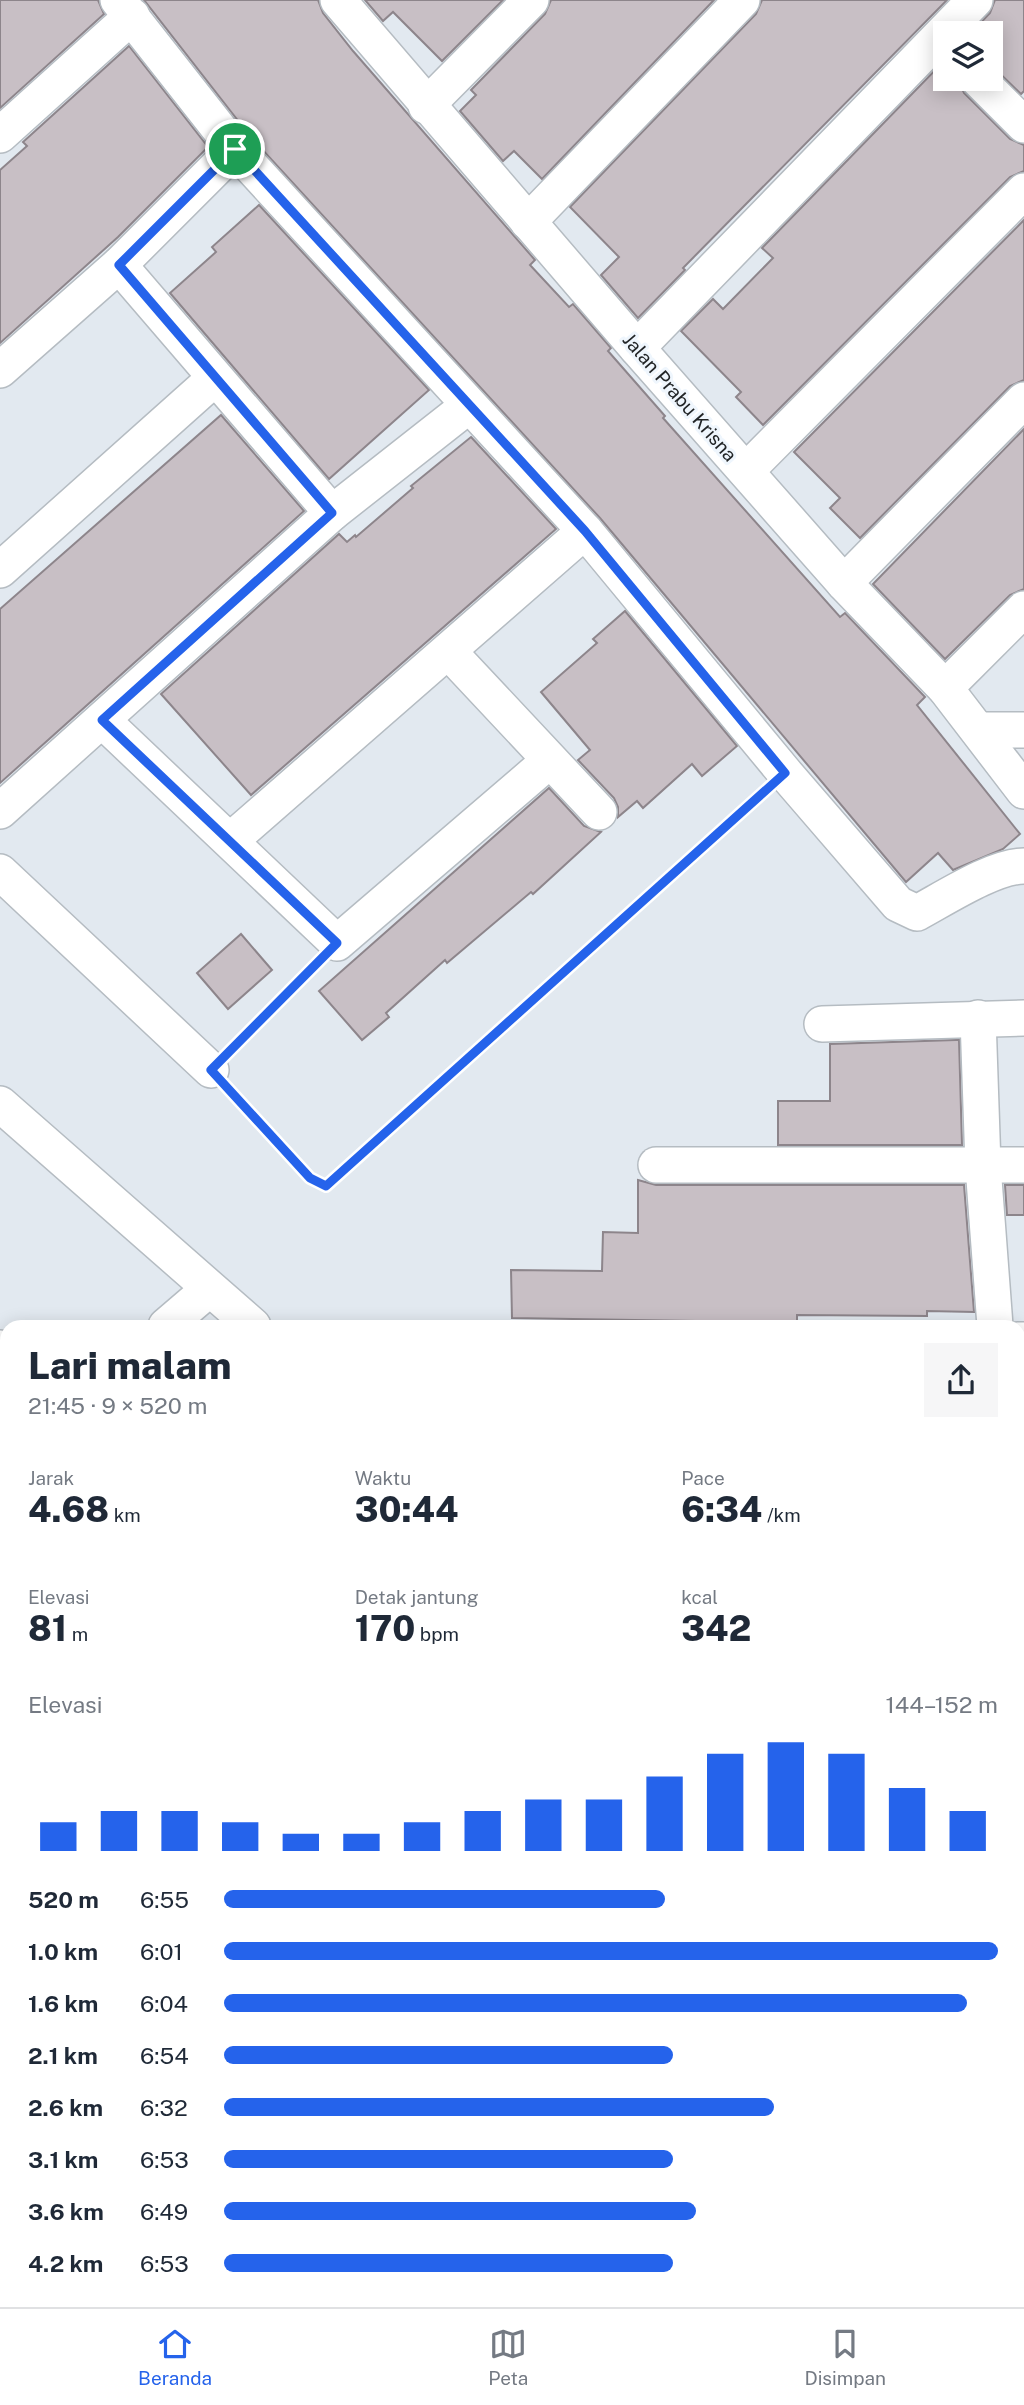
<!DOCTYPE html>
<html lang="id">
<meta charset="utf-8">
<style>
body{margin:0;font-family:"Public Sans",sans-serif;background:#f6f6f7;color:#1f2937;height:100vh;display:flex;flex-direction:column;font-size:26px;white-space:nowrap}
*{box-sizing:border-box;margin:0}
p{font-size:23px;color:#747a83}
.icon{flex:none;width:38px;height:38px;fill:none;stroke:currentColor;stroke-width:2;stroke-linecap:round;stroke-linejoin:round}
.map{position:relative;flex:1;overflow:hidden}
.details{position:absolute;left:0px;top:1320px;width:1026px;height:989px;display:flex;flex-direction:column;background:#fff;border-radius:21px 21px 0 0;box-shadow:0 4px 18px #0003}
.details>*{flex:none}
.controls{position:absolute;left:933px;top:21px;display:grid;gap:14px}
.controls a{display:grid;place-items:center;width:70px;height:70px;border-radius:0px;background:#fff;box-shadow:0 4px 18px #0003;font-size:35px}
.pin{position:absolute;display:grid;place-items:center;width:60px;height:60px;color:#fff;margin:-30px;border:4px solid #fff;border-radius:50%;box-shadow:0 2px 7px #0007}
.round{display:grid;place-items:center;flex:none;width:74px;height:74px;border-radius:0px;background:#f6f6f7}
.summary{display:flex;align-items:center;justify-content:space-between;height:119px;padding:0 28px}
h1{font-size:38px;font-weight:800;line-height:52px}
.stats{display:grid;grid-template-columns:repeat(3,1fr);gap:10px;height:119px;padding:7px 28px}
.stats div{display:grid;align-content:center}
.stats b{font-size:35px;font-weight:800}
.stats small{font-size:19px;font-weight:400}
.stats p{font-size:19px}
.chart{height:196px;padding:14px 28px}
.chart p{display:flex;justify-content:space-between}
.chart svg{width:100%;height:126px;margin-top:7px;stroke:#2563eb;stroke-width:6}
ul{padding:0 28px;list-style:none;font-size:23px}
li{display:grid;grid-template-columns:112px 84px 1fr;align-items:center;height:52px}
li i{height:18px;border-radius:9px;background:#2563eb}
.tabs{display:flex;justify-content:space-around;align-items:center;height:98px;border-top:2px solid #e0e1e3;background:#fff;font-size:19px;color:#747a83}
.tabs a{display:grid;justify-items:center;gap:4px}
.tabs .on{color:#2563eb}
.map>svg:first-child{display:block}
.building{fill:#c8bfc5;stroke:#8d858b;stroke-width:2}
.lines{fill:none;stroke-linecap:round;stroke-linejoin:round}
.street-casing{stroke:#b5bcc2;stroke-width:38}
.path{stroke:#92989d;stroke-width:4.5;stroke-dasharray:2 5;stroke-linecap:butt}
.street{stroke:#fff;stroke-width:35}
.route-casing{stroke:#fff;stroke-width:14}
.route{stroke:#2563eb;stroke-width:9}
.labels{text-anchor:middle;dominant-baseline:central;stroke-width:6;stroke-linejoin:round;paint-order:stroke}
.street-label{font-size:19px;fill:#222527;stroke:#eff6fd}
</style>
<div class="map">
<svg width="1024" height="2307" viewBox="0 0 1024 2307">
<rect width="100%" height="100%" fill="#e2e9f0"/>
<!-- building -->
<g class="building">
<polygon points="0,0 98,0 104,14 0,108"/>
<polygon points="144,0 318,0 323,13 353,51 535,260 530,265 569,307 573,304 611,348 608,351 665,416 663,418 840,617 845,613 925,697 917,705 1020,834 1003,849 953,870 938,853 906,882 600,518 250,136"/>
<polygon points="365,0 503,0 442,61 393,12 383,21"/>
<polygon points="551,0 714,0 542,179 514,151 503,161 460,111 476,95 471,90 545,14"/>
<polygon points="762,0 947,0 683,268 685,270 638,318 601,275 619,257 570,207 756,14"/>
<polygon points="995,0 1024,0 1024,91 1021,94 990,64 990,33 971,33 990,13"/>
<polygon points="129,46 208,147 118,237 0,343 0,170 27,146 23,142"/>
<polygon points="945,60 945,79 958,79 964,93 1010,139 1024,145 1024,171 1010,177 763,425 736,397 741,392 681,331 713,299 723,309 773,258 762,248"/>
<polygon points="259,205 429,390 329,479 170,293 216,252 212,247"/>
<polygon points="1024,220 1024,380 1010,386 860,538 830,508 840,498 794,452"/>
<polygon points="221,415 304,511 0,783 0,609"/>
<polygon points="1024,429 1024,589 1010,595 945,659 873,584"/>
<polygon points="471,437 556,529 251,795 161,694 339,534 347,542 355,535 356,537 413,488 411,486"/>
<polygon points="625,611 737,746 702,776 692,764 643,808 637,801 618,817 618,807 614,798 578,760 590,750 541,692 597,643 593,639"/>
<polygon points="549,788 584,826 601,832 533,894 531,892 447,963 445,960 386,1013 389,1017 362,1040 319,991"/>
<polygon points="241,934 272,970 228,1009 197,973"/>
<polygon points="956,1040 959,1040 962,1145 778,1145 778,1101 830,1101 830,1044"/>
<polygon points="638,1180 656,1185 964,1185 974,1312 927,1311 927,1316 797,1315 797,1322 757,1322 512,1318 511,1270 602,1271 603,1232 638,1233"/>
<polygon points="1005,1185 1024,1185 1024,1215 1007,1215"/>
</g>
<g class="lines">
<defs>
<g id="street">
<path d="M118,0L235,149L585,531L785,773L898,904L917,913C945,898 994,866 1024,866"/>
<polyline points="338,0 637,348 844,583 945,688 1024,791"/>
<polyline points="978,79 1024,125"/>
<polyline points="426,106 531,0"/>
<polyline points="0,135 132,16"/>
<polyline points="528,222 742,0"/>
<polyline points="119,265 332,513"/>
<polyline points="637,348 975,0"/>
<polyline points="0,370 119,265 235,149"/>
<polyline points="746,471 1024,191"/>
<polyline points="0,570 215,378"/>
<polyline points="844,583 1024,400"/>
<polyline points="449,652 599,812"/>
<polyline points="945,688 1024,609"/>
<polyline points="102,720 337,943 549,761"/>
<polyline points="980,730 1024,730"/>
<polyline points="0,811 332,513 468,406"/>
<polyline points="231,840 585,531"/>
<polyline points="0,872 211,1070"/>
<polyline points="978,1018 983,1166 995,1326"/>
<polyline points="822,1024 1024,1018"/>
<polyline points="0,1104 253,1326"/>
<polyline points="656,1165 1024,1165"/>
<polyline points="166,1326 208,1290"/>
<polyline points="1018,1340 1024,1340"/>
<polyline points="0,1348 7,1354"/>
<polyline points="1018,1390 1024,1390"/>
<polyline points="1018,1564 1024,1564"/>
<polyline points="1018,1715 1024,1715"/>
<polyline points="1018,2155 1024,2155"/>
<polyline points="224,2301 230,2307"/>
<polyline points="424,2301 430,2307"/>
<polyline points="795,2301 801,2307"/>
<polyline points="1001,2301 1001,2307"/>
<polyline points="857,2307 857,2301"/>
</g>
</defs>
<!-- street casing -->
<use href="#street" class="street-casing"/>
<!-- path -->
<g class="path">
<polyline points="236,1044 312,969"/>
<polyline points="235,1096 310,1178 323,1186 329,1184 760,796"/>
<polyline points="0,1683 7,1690"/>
</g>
<!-- street -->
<use href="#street" class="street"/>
</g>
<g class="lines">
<defs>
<polygon id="route" points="235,149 585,531 785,773 326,1186 310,1178 211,1070 337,943 102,720 332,513 119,265"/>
</defs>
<!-- route casing -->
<use href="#route" class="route-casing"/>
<!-- route -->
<use href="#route" class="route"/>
</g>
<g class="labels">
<!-- street labels -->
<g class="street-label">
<text transform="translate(680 397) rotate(49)">Jalan Prabu Krisna</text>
</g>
</g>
</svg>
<div class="controls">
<a><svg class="icon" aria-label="layers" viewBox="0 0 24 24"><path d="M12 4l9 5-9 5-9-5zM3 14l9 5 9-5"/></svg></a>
</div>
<div class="pin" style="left:235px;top:149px;background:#1e9e55"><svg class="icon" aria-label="arrive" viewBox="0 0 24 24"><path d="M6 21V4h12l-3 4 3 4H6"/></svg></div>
<section class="details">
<div class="summary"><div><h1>Lari malam</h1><p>21:45 · 9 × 520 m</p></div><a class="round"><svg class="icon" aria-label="share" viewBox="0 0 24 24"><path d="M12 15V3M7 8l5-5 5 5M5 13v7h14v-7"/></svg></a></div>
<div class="stats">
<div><p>Jarak</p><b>4.68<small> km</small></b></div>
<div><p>Waktu</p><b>30:44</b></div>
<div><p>Pace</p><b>6:34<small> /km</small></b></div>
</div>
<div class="stats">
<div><p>Elevasi</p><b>81<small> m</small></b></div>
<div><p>Detak jantung</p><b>170<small> bpm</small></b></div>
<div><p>kcal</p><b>342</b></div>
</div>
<div class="chart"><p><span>Elevasi</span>144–152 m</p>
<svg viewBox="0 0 160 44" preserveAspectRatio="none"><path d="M5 44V34M15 44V30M25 44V30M35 44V34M45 44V38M55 44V38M65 44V34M75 44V30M85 44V26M95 44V26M105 44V18M115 44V10M125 44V6M135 44V10M145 44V22M155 44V30"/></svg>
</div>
<ul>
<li><b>520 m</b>6:55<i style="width:57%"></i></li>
<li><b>1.0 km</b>6:01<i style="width:100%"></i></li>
<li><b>1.6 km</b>6:04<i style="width:96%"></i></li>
<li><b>2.1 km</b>6:54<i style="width:58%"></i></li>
<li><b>2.6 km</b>6:32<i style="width:71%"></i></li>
<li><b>3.1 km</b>6:53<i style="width:58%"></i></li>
<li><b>3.6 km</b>6:49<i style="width:61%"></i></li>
<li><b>4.2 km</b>6:53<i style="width:58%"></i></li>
</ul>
</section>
</div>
<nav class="tabs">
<a class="on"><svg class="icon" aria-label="home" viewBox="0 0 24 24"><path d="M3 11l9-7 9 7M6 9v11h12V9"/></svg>Beranda</a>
<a><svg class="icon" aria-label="map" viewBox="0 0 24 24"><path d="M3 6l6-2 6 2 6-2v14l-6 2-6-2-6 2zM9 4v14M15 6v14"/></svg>Peta</a>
<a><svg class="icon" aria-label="saved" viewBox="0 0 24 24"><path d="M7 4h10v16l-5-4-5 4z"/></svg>Disimpan</a>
</nav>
